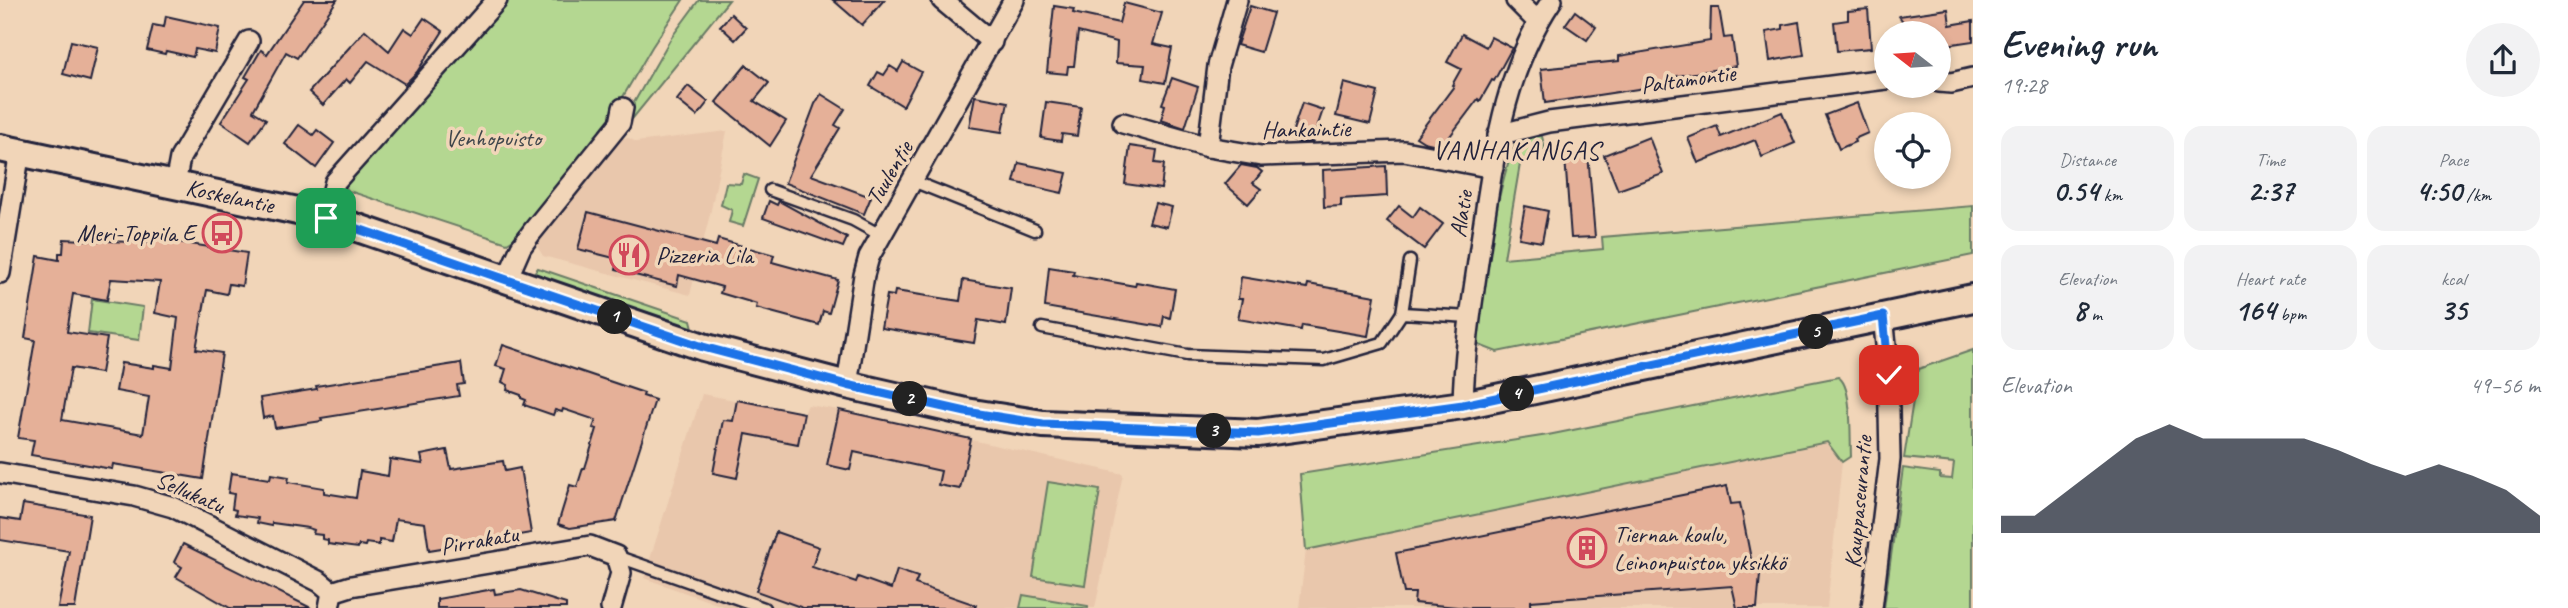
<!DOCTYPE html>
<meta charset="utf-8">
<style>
body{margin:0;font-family:Caveat,sans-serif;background:#f2f2f3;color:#1f2937;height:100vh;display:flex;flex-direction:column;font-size:26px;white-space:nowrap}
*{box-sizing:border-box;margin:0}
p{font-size:23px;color:#747a83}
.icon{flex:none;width:38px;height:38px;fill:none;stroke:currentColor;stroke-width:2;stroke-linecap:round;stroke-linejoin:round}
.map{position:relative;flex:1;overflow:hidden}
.details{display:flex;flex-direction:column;background:#fff;width:595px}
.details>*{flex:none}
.needle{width:46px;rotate:287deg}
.tools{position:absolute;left:1874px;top:21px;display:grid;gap:14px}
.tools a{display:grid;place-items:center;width:77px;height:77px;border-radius:50%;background:#fff;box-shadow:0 4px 10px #0003;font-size:35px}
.pin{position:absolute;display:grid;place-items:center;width:60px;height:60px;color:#fff;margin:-30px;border-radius:14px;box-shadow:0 4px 10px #0006}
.km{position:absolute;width:35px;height:35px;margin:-18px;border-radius:50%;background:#222;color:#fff;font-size:19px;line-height:35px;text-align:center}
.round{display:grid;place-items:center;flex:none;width:74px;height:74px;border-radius:37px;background:#f2f2f3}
.headline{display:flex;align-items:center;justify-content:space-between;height:119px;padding:0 28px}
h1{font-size:38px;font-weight:700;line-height:52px}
.figures{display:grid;grid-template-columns:repeat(3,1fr);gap:10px;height:119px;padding:7px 28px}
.figures div{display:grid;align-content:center;border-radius:18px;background:#f2f2f3;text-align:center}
.figures b{font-size:30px;font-weight:700}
.figures small{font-size:19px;font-weight:400}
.figures p{font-size:19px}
.chart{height:196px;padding:14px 28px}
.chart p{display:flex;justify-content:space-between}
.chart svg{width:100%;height:126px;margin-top:7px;fill:#111827;opacity:.7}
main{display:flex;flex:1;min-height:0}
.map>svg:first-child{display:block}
.built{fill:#e9c7ac}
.green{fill:#b4d791;stroke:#6b7c66;stroke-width:2}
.building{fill:#e5b098;stroke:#22223b;stroke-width:2;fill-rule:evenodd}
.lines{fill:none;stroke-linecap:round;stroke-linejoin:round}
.service-casing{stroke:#22223b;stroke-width:15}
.minor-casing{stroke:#22223b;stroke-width:24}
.secondary-casing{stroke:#22223b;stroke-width:32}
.service{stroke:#f1d5b8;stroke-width:10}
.minor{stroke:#f1d5b8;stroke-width:19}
.secondary{stroke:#f1d5b8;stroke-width:26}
.route-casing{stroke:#fff;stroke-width:14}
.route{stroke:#1a73e8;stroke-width:9}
.labels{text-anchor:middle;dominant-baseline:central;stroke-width:7;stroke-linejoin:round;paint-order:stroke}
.street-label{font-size:24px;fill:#22223b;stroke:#f1d5b8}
.park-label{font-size:24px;fill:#3f464c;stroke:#f1d5b8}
.poi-label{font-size:24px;fill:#22223b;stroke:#f1d5b8;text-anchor:start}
.neighbourhood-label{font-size:26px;letter-spacing:2px;fill:#22223b;stroke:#f1d5b8}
</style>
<main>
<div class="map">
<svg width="1973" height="608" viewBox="0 0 1973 608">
<rect width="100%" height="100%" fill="#f1d5b8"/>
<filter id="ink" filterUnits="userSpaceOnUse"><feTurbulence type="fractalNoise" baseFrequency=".0143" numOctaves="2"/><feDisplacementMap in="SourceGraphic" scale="14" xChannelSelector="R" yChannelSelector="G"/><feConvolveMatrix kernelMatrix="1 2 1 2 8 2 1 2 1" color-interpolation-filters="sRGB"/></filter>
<g filter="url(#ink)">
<!-- built -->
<g class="built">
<polygon points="727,131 711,210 690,295 543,256 534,241 613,143 620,138 629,138 636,142"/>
<polygon points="702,394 804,413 808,405 839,410 1123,474 1095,608 728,608 644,578"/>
<polygon points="1828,441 1842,462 1827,608 1299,608 1306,550"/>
</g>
<!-- green -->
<g class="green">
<polygon points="506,0 683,0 652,47 603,131 515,238 507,243 349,191 345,186 346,182"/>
<polygon points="699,0 729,0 633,118 628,113 671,38"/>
<path d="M1536,135L1542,136L1545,150L1532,152L1520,164L1504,258L1603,249L1602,237L1973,206V255L1497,352L1479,345C1478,340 1477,334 1477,329C1477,303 1503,159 1517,143C1522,137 1529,136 1536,135Z"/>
<polygon points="744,174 758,179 743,226 729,222 732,210 721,205 726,183 741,184"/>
<polygon points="538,268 691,320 693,328 692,330 532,275"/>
<polygon points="92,299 143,307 139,340 88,333"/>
<polygon points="1973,350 1973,608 1884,608 1903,468 1940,473 1940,478 1952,479 1954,463 1904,458 1918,369"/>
<path d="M1838,377C1853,385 1850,438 1851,456L1842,462L1827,442L1306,550L1300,474L1548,435Z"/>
<polygon points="1048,482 1100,490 1085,585 1033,577"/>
<polygon points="1023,595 1088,606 1088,608 1020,608"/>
</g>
<!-- building -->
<g class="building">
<polygon points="304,0 337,0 297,58 286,52 253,111 266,119 250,142 221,122 249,79 245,77 261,50 267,54"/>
<polygon points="833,0 884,0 862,25"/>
<polygon points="1124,3 1162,13 1153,44 1172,48 1165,83 1143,79 1145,65 1116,63 1117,42 1078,32 1074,66 1068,66 1067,74 1047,72 1054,6 1074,9 1073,13 1119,23"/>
<polygon points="1250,6 1273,13 1261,52 1237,45"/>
<polygon points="1711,8 1719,8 1724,38 1732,37 1736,66 1677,76 1678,83 1545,103 1541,69 1619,61 1619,56 1710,41"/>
<polygon points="1868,9 1871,48 1837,51 1834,22 1848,20 1848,11"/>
<polygon points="1948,9 1950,25 1973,21 1973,41 1939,46 1939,33 1911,33 1899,16"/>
<polygon points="1575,11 1596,27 1587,40 1565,25"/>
<polygon points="731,14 746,28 735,40 720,26"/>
<polygon points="166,16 220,28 215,53 195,49 193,57 166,51 165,54 147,50 153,25 164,27"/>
<polygon points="424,18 443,31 417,72 405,84 368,61 350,83 346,79 323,105 309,92 365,30 389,51 404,28 413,34"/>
<polygon points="1799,22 1804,55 1770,61 1766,32 1783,29 1783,25"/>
<polygon points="1462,34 1486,47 1491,37 1512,48 1494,81 1492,80 1480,101 1478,99 1444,144 1440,141 1437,145 1424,142 1416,137 1454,86 1452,85 1461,69 1447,62"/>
<polygon points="71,41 98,47 90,81 63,74"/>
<polygon points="903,62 921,72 903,106 870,86 878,72 884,75 890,66 898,71"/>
<polygon points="746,65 769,83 754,101 786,121 770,146 716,102"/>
<polygon points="1172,78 1198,87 1185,128 1161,120 1165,105 1162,104"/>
<polygon points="1344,83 1378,92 1370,124 1336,116"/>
<polygon points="688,86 708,102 697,116 677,100"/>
<polygon points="821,94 845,109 835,125 840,128 811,175 871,197 864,214 785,183 815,104"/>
<polygon points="975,96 1008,102 1002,132 969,127"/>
<polygon points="1046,102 1081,107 1077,136 1062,134 1061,141 1041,138"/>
<polygon points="1302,103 1323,110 1312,142 1298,142 1290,139"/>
<polygon points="1857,103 1868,133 1854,139 1855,142 1839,149 1825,115"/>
<polygon points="1782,112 1795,143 1762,157 1755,140 1698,163 1688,138 1717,126 1721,137"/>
<polygon points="299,125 313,135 317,130 334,143 316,168 285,144"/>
<polygon points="1649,137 1663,174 1618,190 1604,155"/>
<polygon points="1130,146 1157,150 1155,163 1164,164 1161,189 1125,184"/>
<polygon points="1588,154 1595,237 1571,238 1565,157"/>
<polygon points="1019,163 1067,173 1062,193 1014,182"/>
<polygon points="1241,165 1257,168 1262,172 1253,183 1261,189 1248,204 1225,184"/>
<polygon points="1386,166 1387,196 1341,199 1341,206 1324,207 1323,170"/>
<polygon points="769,201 777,205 779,201 847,238 843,247 763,218"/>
<polygon points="1155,203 1172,207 1167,227 1149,223"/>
<polygon points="1399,206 1413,217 1420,207 1443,224 1424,249 1387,221"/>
<polygon points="1525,206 1548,211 1542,242 1519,238"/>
<polygon points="588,212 716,246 718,239 774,255 772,262 838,280 829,313 823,311 819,325 756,308 757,304 720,293 722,287 679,275 677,286 616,270 618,259 578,249"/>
<path d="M153,238L247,253L242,286L229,284L227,294L207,290L196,349L222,353L203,479L113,464L112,469L31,455L34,440L18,438L35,340L25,338L38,256L59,260V253H63L64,239L152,243ZM111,279L160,282L155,313L178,318L172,368L154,365V368L121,363L116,391L149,397L143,434L62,420L71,368L101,373L107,338L67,332L73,294L107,300Z"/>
<polygon points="1049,267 1074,271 1073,275 1135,286 1136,282 1175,289 1170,318 1164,316 1162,327 1045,307"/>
<polygon points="1241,277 1307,288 1308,284 1375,296 1368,336 1302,325 1301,330 1238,319 1242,299 1238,299"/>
<polygon points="963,280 1011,288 1006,325 978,320 974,343 881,328 887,295 894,296 895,291 960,301"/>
<polygon points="503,345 644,393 643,396 655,400 616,521 570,528 558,524 570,485 577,487 583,468 585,468 597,429 593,428 596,420 563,409 562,412 555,410 553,415 524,405 526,400 521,398 521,395 507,390 508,385 502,382 506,369 496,366"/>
<polygon points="461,363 464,384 457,385 459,396 321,418 322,421 275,428 273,416 263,418 260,398 317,389 316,386"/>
<polygon points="737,400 804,413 798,444 746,434 737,478 713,473 723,420 733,421"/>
<polygon points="839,410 971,439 960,489 938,485 941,471 854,452 850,470 827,465"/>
<polygon points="447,450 451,469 503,461 505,471 520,468 531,533 429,550 425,523 396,519 392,542 379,540 379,545 366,543 365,546 359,545 358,548 328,544 328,540 322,539 322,535 313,534 314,530 308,528 272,523 272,526 257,523 258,518 235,515 236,510 232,509 234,494 228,493 231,473 270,479 271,474 289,477 288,482 324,488 324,493 356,498 360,471 388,476 390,459 423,464 421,455"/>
<polygon points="1727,486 1731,504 1740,503 1752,564 1761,563 1757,608 1737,608 1732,586 1531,601 1531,608 1468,608 1414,603 1415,593 1404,593 1396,553"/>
<polygon points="23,504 90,515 75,608 58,608 69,551 0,540 0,518 20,521"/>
<polygon points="776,532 819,547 812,567 856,582 858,577 891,589 897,570 918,577 915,584 976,605 975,608 803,608 756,591"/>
<polygon points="183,544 311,608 230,608 176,577 182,567 174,562"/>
<polygon points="494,589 495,594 521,590 566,604 566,608 437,608 437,599"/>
</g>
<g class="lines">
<defs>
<g id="service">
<polyline points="913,181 1035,230"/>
<polyline points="770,190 853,220 882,236"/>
<polyline points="1402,313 1410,261"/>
<polyline points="1042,328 1187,355 1324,360 1382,343 1402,313 1470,317"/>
<polyline points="616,556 764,608"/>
</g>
<g id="minor">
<polyline points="942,0 992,42"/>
<polyline points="1516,0 1538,22"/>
<polyline points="1939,82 1951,83 1973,78"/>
<polyline points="1123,123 1208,147 1261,156 1404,151 1493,168"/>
<polyline points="1498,135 1549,122 1886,79"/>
<polyline points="1208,147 1218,66 1237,0"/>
<polyline points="175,184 180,158 249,41"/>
<polyline points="326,217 335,182 497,0"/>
<polyline points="0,273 20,151"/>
<polyline points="507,279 521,247 532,232 620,123 623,108"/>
<polyline points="847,385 864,275 869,257 1014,0"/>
<path d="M1463,405C1464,347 1474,291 1482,234C1495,151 1504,71 1552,0"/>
<polyline points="0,473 134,496 173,507 320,582 332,592 329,608"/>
<polyline points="332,592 351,586 590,546 616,556 621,573 611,608"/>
<polyline points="1872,608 1890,459 1888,364 1883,316"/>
</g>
<polyline id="secondary" points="0,148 326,217 703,347 847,385 966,412 1043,424 1258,433 1463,405 1973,298"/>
</defs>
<!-- service casing -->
<use href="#service" class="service-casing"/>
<!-- minor casing -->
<use href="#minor" class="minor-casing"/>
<!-- secondary casing -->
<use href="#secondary" class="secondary-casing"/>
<!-- service -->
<use href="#service" class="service"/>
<!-- minor -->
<use href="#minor" class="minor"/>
<!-- secondary -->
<use href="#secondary" class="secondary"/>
</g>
</g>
<g class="lines" filter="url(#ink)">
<defs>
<polyline id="route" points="326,218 703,347 847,385 966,412 1043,424 1258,433 1463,405 1883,316 1889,375"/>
</defs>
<!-- route casing -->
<use href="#route" class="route-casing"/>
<!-- route -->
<use href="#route" class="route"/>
</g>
<!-- icons -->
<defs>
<symbol id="bus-ring" viewBox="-11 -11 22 22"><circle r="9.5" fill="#f1d5b8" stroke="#d1495b" stroke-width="1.5"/><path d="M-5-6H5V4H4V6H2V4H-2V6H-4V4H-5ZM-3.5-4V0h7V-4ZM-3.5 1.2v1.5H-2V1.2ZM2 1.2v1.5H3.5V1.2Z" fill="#d1495b"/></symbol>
<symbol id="restaurant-ring" viewBox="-11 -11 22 22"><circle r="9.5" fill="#f1d5b8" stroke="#d1495b" stroke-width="1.5"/><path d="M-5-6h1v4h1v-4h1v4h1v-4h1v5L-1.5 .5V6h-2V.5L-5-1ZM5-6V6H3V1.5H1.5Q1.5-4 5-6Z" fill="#d1495b"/></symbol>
<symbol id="building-ring" viewBox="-11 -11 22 22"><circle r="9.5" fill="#f1d5b8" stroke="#d1495b" stroke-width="1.5"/><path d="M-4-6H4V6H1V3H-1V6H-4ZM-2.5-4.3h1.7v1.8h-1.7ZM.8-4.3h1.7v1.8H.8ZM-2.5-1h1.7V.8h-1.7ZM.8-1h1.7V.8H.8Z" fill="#d1495b"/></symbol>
</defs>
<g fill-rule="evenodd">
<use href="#bus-ring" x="200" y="211" width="44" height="44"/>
<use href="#restaurant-ring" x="607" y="233" width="44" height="44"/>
<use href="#building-ring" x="1565" y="526" width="44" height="44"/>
</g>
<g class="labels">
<!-- street labels -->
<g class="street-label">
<text transform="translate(1688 79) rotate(-8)">Paltamontie</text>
<text transform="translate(1306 129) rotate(-1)">Hankaintie</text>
<text transform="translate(889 173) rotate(-60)">Tuulentie</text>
<text transform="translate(230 196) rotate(12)">Koskelantie</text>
<text transform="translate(1461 214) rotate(-81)">Alatie</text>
<text transform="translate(190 492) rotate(23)">Sellukatu</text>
<text transform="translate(1858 502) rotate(-85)">Kauppaseurantie</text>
<text transform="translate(479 540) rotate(-10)">Pirrakatu</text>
</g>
<!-- park labels -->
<g class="park-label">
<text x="493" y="138">Venhopuisto</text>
</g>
<!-- poi labels -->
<g class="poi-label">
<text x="195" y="233" text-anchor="end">Meri-Toppila E</text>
<text x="656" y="255">Pizzeria Lila</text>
<text x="1614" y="534">Tiernan koulu,<tspan x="1614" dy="28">Leinonpuiston yksikkö</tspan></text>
</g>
<!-- neighbourhood labels -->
<g class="neighbourhood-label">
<text x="1517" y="150">VANHAKANGAS</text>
</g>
</g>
</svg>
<div class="tools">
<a><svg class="needle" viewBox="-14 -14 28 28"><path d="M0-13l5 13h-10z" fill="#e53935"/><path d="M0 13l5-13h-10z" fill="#747a83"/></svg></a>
<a><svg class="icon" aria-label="locate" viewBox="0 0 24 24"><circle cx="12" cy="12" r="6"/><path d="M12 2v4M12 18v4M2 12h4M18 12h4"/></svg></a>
</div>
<div class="pin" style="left:326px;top:218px;background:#1e9e55"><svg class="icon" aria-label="arrive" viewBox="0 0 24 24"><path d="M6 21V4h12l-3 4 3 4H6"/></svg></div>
<div class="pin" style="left:1889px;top:375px;background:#d93025"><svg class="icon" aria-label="check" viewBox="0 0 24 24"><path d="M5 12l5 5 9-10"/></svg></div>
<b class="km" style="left:615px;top:317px">1</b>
<b class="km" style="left:910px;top:399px">2</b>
<b class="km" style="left:1214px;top:431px">3</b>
<b class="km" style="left:1517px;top:394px">4</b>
<b class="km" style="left:1816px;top:332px">5</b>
</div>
<section class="details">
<div class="headline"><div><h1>Evening run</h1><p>19:28</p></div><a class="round"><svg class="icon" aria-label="share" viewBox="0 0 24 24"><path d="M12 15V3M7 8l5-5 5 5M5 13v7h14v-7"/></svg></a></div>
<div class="figures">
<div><p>Distance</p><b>0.54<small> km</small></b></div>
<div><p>Time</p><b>2:37</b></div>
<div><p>Pace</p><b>4:50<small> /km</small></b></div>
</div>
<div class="figures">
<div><p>Elevation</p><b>8<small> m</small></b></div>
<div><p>Heart rate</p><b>164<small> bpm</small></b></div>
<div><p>kcal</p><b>35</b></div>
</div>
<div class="chart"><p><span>Elevation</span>49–56 m</p>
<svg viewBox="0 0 160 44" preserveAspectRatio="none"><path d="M0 44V38L10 38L20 29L30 20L40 11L50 6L60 11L70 11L80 11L90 11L100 15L110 20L120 24L130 20L140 24L150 29L160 38V44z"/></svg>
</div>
</section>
</main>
